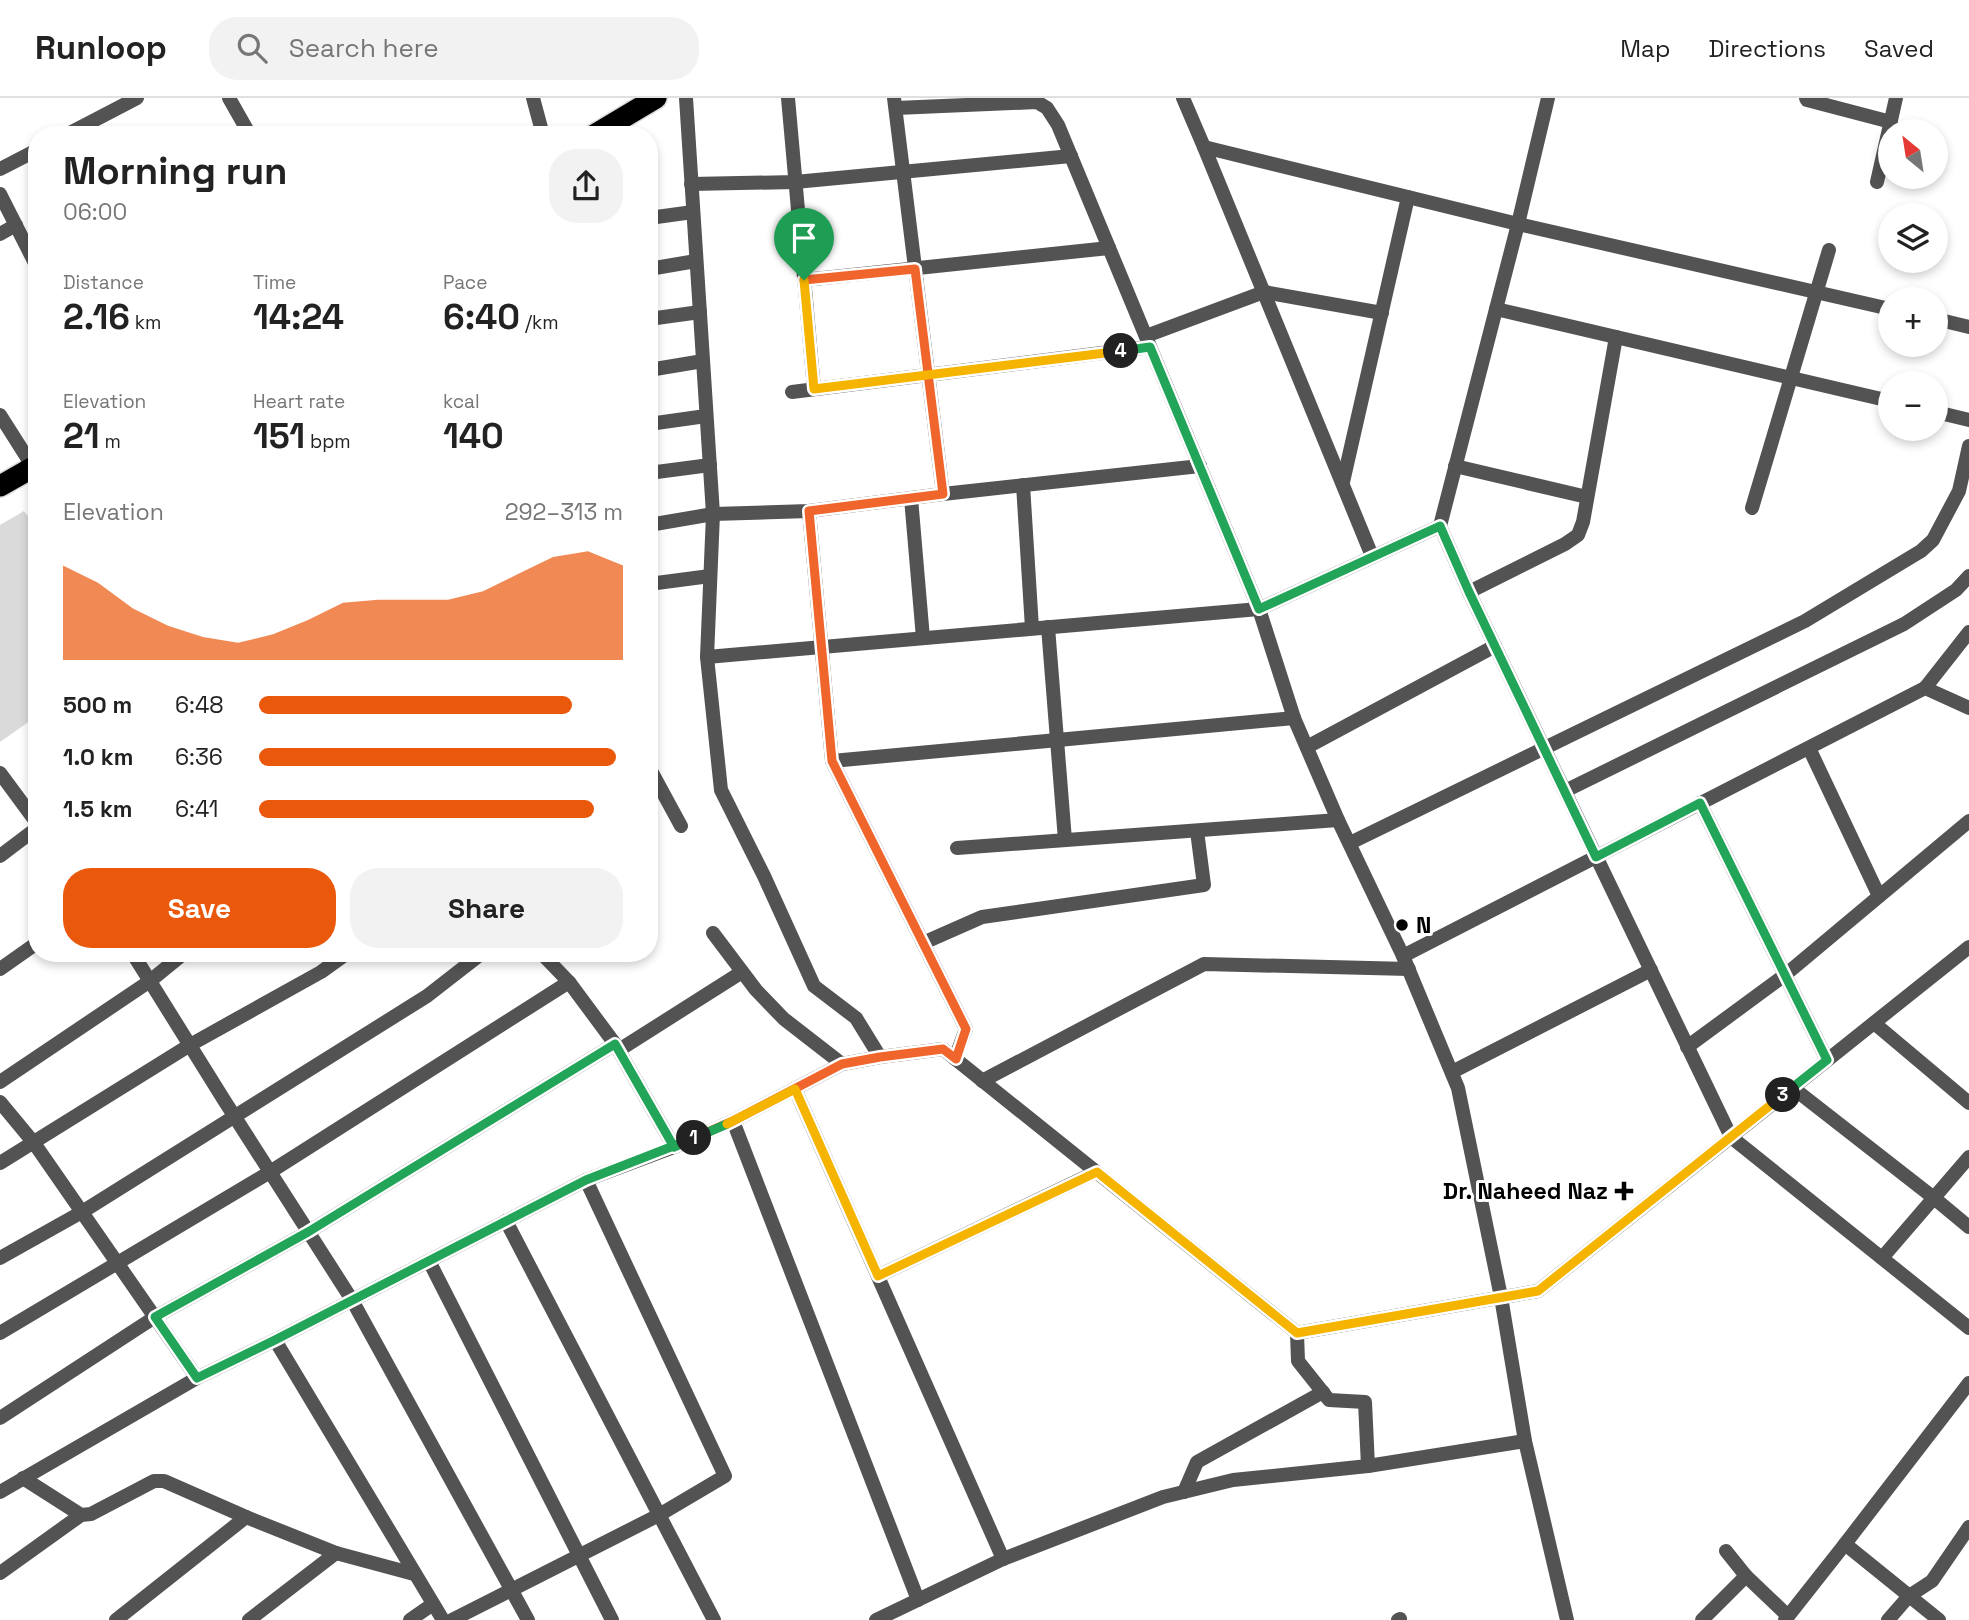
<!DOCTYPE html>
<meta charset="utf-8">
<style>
body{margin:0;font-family:"Space Grotesk",sans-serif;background:#f2f2f2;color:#222;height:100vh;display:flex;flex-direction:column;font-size:26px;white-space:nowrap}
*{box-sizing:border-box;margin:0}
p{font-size:23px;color:#767676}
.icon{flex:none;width:38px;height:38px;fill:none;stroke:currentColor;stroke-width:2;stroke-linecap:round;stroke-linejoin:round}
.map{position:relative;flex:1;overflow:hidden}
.details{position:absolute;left:28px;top:28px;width:630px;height:836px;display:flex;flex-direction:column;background:#fff;border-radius:28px;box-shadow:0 4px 10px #0003}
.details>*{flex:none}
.needle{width:46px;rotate:330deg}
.fabs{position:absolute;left:1878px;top:21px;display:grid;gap:14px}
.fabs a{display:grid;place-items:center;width:70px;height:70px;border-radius:50%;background:#fff;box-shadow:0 4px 10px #0003;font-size:35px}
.pin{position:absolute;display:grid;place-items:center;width:60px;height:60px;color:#fff;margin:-72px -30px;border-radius:50% 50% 50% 0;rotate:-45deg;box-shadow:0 0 7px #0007}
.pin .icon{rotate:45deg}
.km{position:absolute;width:35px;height:35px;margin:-18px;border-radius:50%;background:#222;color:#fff;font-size:19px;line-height:35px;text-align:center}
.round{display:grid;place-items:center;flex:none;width:74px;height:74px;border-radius:28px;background:#f2f2f2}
.headline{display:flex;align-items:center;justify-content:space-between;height:119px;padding:0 35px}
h1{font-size:38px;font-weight:700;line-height:52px}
.stats{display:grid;grid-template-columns:repeat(3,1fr);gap:10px;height:119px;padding:7px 35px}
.stats div{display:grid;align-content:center}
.stats b{font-size:35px;font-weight:700}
.stats small{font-size:19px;font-weight:400}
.stats p{font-size:19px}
.chart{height:196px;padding:14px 35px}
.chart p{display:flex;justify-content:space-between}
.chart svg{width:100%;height:126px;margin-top:7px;fill:#ea580c;opacity:.7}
.primary-button{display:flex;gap:14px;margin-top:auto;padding:14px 35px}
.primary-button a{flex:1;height:80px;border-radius:28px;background:#ea580c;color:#fff;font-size:28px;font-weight:700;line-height:80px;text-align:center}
.primary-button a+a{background:#f2f2f2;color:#222}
ul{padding:0 35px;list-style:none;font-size:23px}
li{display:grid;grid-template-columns:112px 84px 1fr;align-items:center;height:52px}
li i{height:18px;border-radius:9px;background:#ea580c}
header{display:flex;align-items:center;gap:42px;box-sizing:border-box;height:98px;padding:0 35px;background:#fff;border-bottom:2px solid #e0e0e0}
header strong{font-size:33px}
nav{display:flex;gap:38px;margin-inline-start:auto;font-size:24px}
.search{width:490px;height:63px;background:#f2f2f2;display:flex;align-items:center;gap:18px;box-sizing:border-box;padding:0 24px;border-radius:28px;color:#767676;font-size:26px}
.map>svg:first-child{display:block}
.green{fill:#dadada}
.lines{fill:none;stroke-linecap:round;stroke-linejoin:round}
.highway-casing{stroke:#dbdbdb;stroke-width:24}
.street{stroke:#535353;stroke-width:14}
.highway{stroke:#000;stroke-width:21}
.split-1-casing{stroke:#fff;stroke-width:14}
.split-2-casing{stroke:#fff;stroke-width:14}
.split-3-casing{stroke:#fff;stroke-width:14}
.split-4-casing{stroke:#fff;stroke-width:14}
.split-5-casing{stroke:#fff;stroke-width:14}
.split-1{stroke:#f0652b;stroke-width:9}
.split-2{stroke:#22a559;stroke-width:9}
.split-3{stroke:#f5b400;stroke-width:9}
.split-4{stroke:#22a559;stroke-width:9}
.split-5{stroke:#f5b400;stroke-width:9}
.poi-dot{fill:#000;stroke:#fff;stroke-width:2.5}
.labels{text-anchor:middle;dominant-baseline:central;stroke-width:6;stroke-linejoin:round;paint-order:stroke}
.poi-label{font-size:23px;font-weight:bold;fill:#000;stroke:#fff;text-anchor:start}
</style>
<header>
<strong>Runloop</strong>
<div class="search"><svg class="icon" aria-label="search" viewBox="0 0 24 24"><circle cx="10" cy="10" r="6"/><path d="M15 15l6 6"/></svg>Search here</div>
<nav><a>Map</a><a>Directions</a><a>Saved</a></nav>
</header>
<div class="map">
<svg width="1969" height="1522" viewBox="0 0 1969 1522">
<rect width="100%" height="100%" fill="#fff"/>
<!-- green -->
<polygon class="green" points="24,413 37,430 37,618 0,644 0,427"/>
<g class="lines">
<defs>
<g id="highway">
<polyline points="594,37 656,0"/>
<polyline points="0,388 37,367"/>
</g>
</defs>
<!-- highway casing -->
<use href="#highway" class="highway-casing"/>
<!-- street -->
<g class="street">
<polyline points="229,0 250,37"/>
<polyline points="533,0 543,37"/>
<polyline points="686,0 713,416 707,559 721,692 764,778 814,888 856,920 880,959"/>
<polyline points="788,0 814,291"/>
<polyline points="894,0 943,396"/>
<polyline points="1183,0 1204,49"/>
<polyline points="1548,0 1518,126 1440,428 1469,494 1731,1039 1969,1230"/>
<polyline points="1806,0 1807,2 1891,24"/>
<polyline points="896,10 1037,4 1047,10 1058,27 1259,511 1294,620 1338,722 1403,858 1458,990 1501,1199 1525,1343 1567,1522"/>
<polyline points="66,37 137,0"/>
<polyline points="0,71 37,52"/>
<polyline points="1877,84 1896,0"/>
<polyline points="691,86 795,84 1071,58"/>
<polyline points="0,96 37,169"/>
<polyline points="649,120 693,114"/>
<polyline points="0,136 16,127"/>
<polyline points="649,171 696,163"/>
<polyline points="804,182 1109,150"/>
<polyline points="1496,211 1890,303"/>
<polyline points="649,221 700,214"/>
<polyline points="1936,221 1969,229"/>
<polyline points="1146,238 1264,194 1382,215"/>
<polyline points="649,272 703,263"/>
<polyline points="792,294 1150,249"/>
<polyline points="1936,314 1969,322"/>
<polyline points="0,317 33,369"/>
<polyline points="649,326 706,318"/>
<polyline points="1455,368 1587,399"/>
<polyline points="649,375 710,367"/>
<polyline points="1343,384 1408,99"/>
<polyline points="1023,387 1032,530"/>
<polyline points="911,400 923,540"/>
<polyline points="1752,410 1829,152"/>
<polyline points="809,413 832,663 966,931 955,961"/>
<polyline points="649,427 713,416 809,413 943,396 1200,368"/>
<polyline points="1372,458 1204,49 1518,126 1890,211"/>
<polyline points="649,486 710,478"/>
<polyline points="1469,494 1565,446 1578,437 1583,424 1616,239"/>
<polyline points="1048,529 1065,742"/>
<polyline points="707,559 1259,511 1440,428"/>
<polyline points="1925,590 1969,534"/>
<polyline points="1307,649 1495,548"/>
<polyline points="1809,650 1879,798"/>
<polyline points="832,663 1294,620"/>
<polyline points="649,669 681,728"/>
<polyline points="0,675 37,725"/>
<polyline points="1565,693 1904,526 1956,492 1969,478"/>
<polyline points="1700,705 1827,962"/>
<polyline points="1350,745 1805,523 1921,453 1933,442 1959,393 1969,348"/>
<polyline points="957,750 1338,722"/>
<polyline points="0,758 37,730"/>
<polyline points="713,835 756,892 784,921 842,966"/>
<polyline points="923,845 982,819 1204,787 1197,733"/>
<polyline points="133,856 224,1002 352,1202 528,1522"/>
<polyline points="542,856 569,884 615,946 674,1049 733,1023 842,966 880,959 943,951 1297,1235 1538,1193 1969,849"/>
<polyline points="1403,858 1925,590 1969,610"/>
<polyline points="0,871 37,845"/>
<polyline points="1874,925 1969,1005"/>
<polyline points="1687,949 1785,877 1969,723"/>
<polyline points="619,952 742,874"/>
<polyline points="1452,974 1651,872"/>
<polyline points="982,983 1204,866 1409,871"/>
<polyline points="0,984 150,883 183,856"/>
<polyline points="1793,990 1934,1100 1969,1129"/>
<polyline points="795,991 1003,1461"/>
<polyline points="0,1004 34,1045 197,1280"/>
<polyline points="733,1023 918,1502"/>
<polyline points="0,1065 190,947 321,874 346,856"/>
<polyline points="506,1123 714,1522"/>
<polyline points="0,1160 82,1114 427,898 481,856"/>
<polyline points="1882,1160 1969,1059"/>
<polyline points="429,1163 612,1522"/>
<polyline points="878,1178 1096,1074"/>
<polyline points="0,1235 270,1074 569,884"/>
<polyline points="1297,1235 1298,1263 1329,1302 1365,1304 1368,1368"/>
<polyline points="275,1242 443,1522"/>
<polyline points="0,1320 155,1219 308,1134 615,946"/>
<polyline points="23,1380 81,1417"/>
<polyline points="0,1394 197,1280 275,1242 586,1082 674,1049"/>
<polyline points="1184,1394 1197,1364 1323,1294"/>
<polyline points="1845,1446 1969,1285"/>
<polyline points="1726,1453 1746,1478 1788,1518"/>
<polyline points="0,1475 81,1417 91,1416 154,1383 164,1383 246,1419 336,1455 414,1476"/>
<polyline points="116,1522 246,1419"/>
<polyline points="249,1522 336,1455"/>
<polyline points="410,1522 433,1506"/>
<polyline points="452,1522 659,1417 725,1378 586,1082"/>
<polyline points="876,1522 1003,1461 1163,1399 1233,1382 1368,1368 1525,1343"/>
<polyline points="1398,1522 1400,1521"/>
<polyline points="1702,1522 1746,1478"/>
<polyline points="1785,1522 1845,1446 1939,1522"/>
<polyline points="1888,1522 1909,1498 1932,1483 1969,1429"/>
</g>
<!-- highway -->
<use href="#highway" class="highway"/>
</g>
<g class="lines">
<defs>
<polyline id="split-1" points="694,1040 733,1023 842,966 880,959 943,951 956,961 966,931 832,663 809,413 943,396 915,171 804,182"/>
<polyline id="split-2" points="694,1040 586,1082 275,1242 197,1280 155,1219 308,1134 615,946 674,1049 727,1026"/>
<polyline id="split-3" points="727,1026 795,991 878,1178 1097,1074 1297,1235 1538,1193 1783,997"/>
<polyline id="split-4" points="1121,253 1150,249 1259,511 1440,428 1469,494 1596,759 1700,705 1827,962 1783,997"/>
<polyline id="split-5" points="804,182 814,291 1121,253"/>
</defs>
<!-- split-1 casing -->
<use href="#split-1" class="split-1-casing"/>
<!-- split-2 casing -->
<use href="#split-2" class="split-2-casing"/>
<!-- split-3 casing -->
<use href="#split-3" class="split-3-casing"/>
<!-- split-4 casing -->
<use href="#split-4" class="split-4-casing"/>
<!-- split-5 casing -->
<use href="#split-5" class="split-5-casing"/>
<!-- split-1 -->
<use href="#split-1" class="split-1"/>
<!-- split-2 -->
<use href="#split-2" class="split-2"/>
<!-- split-3 -->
<use href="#split-3" class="split-3"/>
<!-- split-4 -->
<use href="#split-4" class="split-4"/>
<!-- split-5 -->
<use href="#split-5" class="split-5"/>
</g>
<!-- markers -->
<g class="poi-dot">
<circle cx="1402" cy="827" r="7"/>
<path d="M1620.5 1082.5h7v7h7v7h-7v7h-7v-7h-7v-7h7z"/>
</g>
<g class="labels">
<!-- poi labels -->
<g class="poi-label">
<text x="1416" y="827">N</text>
<text x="1608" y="1093" text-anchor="end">Dr. Naheed Naz</text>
</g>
</g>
</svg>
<div class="fabs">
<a><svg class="needle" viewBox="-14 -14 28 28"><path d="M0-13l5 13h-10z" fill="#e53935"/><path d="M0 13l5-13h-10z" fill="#767676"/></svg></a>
<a><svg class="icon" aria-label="layers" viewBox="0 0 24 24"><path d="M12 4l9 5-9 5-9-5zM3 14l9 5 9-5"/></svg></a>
<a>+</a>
<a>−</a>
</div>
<div class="pin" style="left:804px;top:182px;background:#1e9e55"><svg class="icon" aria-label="arrive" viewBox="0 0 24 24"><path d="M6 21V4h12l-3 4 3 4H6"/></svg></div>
<b class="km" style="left:694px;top:1040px">1</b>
<b class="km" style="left:1783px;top:997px">3</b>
<b class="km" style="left:1121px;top:253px">4</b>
<section class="details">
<div class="headline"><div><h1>Morning run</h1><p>06:00</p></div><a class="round"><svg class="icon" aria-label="share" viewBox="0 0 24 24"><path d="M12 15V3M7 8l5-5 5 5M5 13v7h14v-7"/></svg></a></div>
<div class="stats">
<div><p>Distance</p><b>2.16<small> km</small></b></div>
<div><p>Time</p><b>14:24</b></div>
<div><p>Pace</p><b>6:40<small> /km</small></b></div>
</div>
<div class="stats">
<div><p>Elevation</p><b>21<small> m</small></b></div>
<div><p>Heart rate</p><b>151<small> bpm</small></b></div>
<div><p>kcal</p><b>140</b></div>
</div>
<div class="chart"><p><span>Elevation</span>292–313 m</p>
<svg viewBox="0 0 160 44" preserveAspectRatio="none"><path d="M0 44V11L10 17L20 26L30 32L40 36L50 38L60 35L70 30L80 24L90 23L100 23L110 23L120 20L130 14L140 8L150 6L160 11V44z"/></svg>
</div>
<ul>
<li><b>500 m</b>6:48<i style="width:86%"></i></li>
<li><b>1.0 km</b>6:36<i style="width:98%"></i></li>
<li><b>1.5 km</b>6:41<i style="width:92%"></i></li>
</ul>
<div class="primary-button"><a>Save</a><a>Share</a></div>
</section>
</div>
